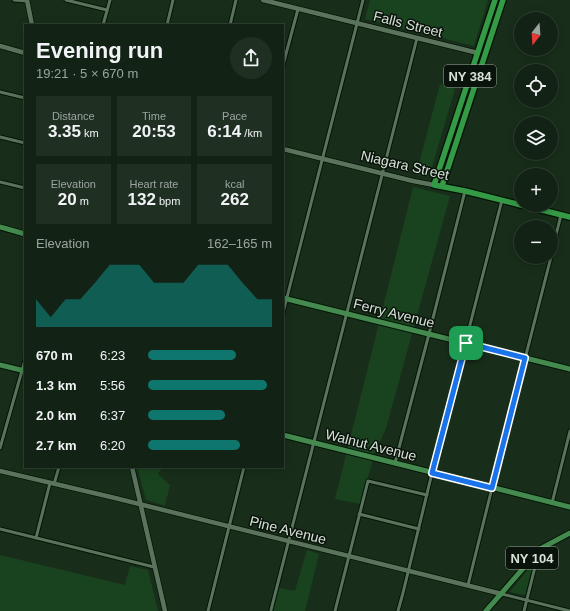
<!DOCTYPE html>
<meta charset="utf-8">
<style>
body{margin:0;font-family:Arial,sans-serif;background:#1f2f22;color:#f1f3f6;height:100vh;display:flex;flex-direction:column;font-size:15px;white-space:nowrap}
*{box-sizing:border-box;margin:0}
p{font-size:13px;color:#9ca4a0}
.icon{flex:none;width:22px;height:22px;fill:none;stroke:currentColor;stroke-width:2;stroke-linecap:round;stroke-linejoin:round}
.map{position:relative;flex:1;overflow:hidden}
.drawer{position:absolute;left:24px;top:24px;width:260px;height:444px;display:flex;flex-direction:column;background:#122214;border-radius:0px;box-shadow:0 2px 10px #0003,0 0 0 1px #313f34}
.drawer>*{flex:none}
.needle{width:26px;rotate:197deg}
.buttons{position:absolute;left:514px;top:12px;display:grid;gap:8px}
.buttons a{display:grid;place-items:center;width:44px;height:44px;border-radius:50%;background:#122214;box-shadow:0 2px 10px #0003,0 0 0 1px #313f34;font-size:20px}
.pin{position:absolute;display:grid;place-items:center;width:34px;height:34px;color:#fff;margin:-17px;border-radius:8px;box-shadow:0 2px 6px #0006}
.round{display:grid;place-items:center;flex:none;width:42px;height:42px;border-radius:21px;background:#1f2f22}
.head{display:flex;align-items:center;justify-content:space-between;height:68px;padding:0 12px}
h1{font-size:22px;font-weight:800;line-height:30px}
.stats{display:grid;grid-template-columns:repeat(3,1fr);gap:6px;height:68px;padding:4px 12px}
.stats div{display:grid;align-content:center;border-radius:0px;background:#1f2f22;text-align:center}
.stats b{font-size:17px;font-weight:800}
.stats small{font-size:11px;font-weight:400}
.stats p{font-size:11px}
.chart{height:112px;padding:8px 12px}
.chart p{display:flex;justify-content:space-between}
.chart svg{width:100%;height:72px;margin-top:4px;fill:#0f766e;opacity:.7}
ul{padding:0 12px;list-style:none;font-size:13px}
li{display:grid;grid-template-columns:64px 48px 1fr;align-items:center;height:30px}
li i{height:10px;border-radius:5px;background:#0f766e}
.map>svg:first-child{display:block}
.green{fill:#19431f}
.lines{fill:none;stroke-linecap:round;stroke-linejoin:round}
.street-casing{stroke:#031505;stroke-width:5}
.secondary-casing{stroke:#031505;stroke-width:6}
.primary-casing{stroke:#031505;stroke-width:7}
.highway-casing{stroke:#031505;stroke-width:8}
.street{stroke:#5b735d;stroke-width:3}
.secondary{stroke:#5b735d;stroke-width:4.5}
.primary{stroke:#448a4f;stroke-width:5}
.highway{stroke:#359a46;stroke-width:5.5}
.route-casing{stroke:#fff;stroke-width:8}
.route{stroke:#1a73e8;stroke-width:5}
.labels{text-anchor:middle;dominant-baseline:central;stroke-width:3;stroke-linejoin:round;paint-order:stroke}
.shield{fill:#0a130b;stroke:#98a499;stroke-width:1}
.shield-label{font-size:13px;font-weight:bold;fill:#d5e2d6}
.street-label{font-size:14px;fill:#d5e2d6;stroke:#0a130b}
</style>
<div class="map">
<svg width="570" height="611" viewBox="0 0 570 611">
<rect width="100%" height="100%" fill="#182e1a"/>
<!-- green -->
<g class="green">
<polygon points="370,0 488,0 474,46 365,19"/>
<polygon points="440,84 455,89 429,177 416,175"/>
<polygon points="413,187 450,196 386,428 376,450 360,504 335,499"/>
<polygon points="137,467 163,467 158,474 170,485 165,506 146,500"/>
<polygon points="307,550 319,554 305,611 273,611 279,588 295,591"/>
<polygon points="0,555 125,585 130,566 148,570 158,611 0,611"/>
<polygon points="529,568 532,570 525,595 510,592"/>
</g>
<g class="lines">
<defs>
<g id="street">
<polyline points="14,0 27,1"/>
<polyline points="66,0 107,10"/>
<polyline points="103,25 110,0"/>
<polyline points="167,25 173,0"/>
<polyline points="230,25 236,0"/>
<polyline points="283,65 298,9"/>
<polyline points="0,92 25,98"/>
<polyline points="0,137 25,143"/>
<polyline points="0,182 25,188"/>
<polyline points="551,255 561,215"/>
<polyline points="283,313 363,0"/>
<polyline points="0,448 25,360"/>
<polyline points="395,463 429,334 465,191"/>
<polyline points="54,484 59,467"/>
<polyline points="552,503 570,431"/>
<polyline points="359,514 419,529"/>
<polyline points="0,529 154,567"/>
<polyline points="36,538 50,483"/>
<polyline points="468,585 492,488 551,257"/>
<polyline points="502,594 570,611"/>
<polyline points="271,610 417,38"/>
<polyline points="208,611 244,467"/>
<polyline points="335,611 368,481 427,495"/>
<polyline points="398,611 403,593 432,473 502,200"/>
<polyline points="524,611 539,551"/>
</g>
<g id="secondary">
<polyline points="27,0 32,25"/>
<polyline points="263,0 478,53"/>
<polyline points="0,46 25,53"/>
<polyline points="283,149 413,181 434,185"/>
<polyline points="132,467 165,611"/>
<polyline points="0,471 115,498 502,594"/>
</g>
<g id="primary">
<polyline points="0,227 25,234"/>
<polyline points="283,298 570,369"/>
<polyline points="0,365 25,371"/>
<polyline points="283,435 570,507"/>
<polyline points="486,611 540,549 570,533"/>
</g>
<g id="highway">
<polyline points="495,0 434,185 465,191 521,205"/>
<polyline points="442,186 503,0"/>
<polyline points="522,205 570,217"/>
</g>
</defs>
<!-- street casing -->
<use href="#street" class="street-casing"/>
<!-- secondary casing -->
<use href="#secondary" class="secondary-casing"/>
<!-- primary casing -->
<use href="#primary" class="primary-casing"/>
<!-- highway casing -->
<use href="#highway" class="highway-casing"/>
<!-- street -->
<use href="#street" class="street"/>
<!-- secondary -->
<use href="#secondary" class="secondary"/>
<!-- primary -->
<use href="#primary" class="primary"/>
<!-- highway -->
<use href="#highway" class="highway"/>
</g>
<g class="lines">
<defs>
<polygon id="route" points="466,343 525,358 492,488 432,473"/>
</defs>
<!-- route casing -->
<use href="#route" class="route-casing"/>
<!-- route -->
<use href="#route" class="route"/>
</g>
<g class="labels">
<!-- shield labels -->
<g class="shield">
<rect x="444" y="65" width="52" height="22" rx="3"/>
<rect x="506" y="547" width="52" height="22" rx="3"/>
</g>
<g class="shield-label">
<text x="470" y="76">NY 384</text>
<text x="532" y="558">NY 104</text>
</g>
<!-- street labels -->
<g class="street-label">
<text transform="translate(408 24) rotate(14)">Falls Street</text>
<text transform="translate(405 165) rotate(13)">Niagara Street</text>
<text transform="translate(394 313) rotate(14)">Ferry Avenue</text>
<text transform="translate(371 445) rotate(14)">Walnut Avenue</text>
<text transform="translate(288 530) rotate(14)">Pine Avenue</text>
</g>
</g>
</svg>
<div class="buttons">
<a><svg class="needle" viewBox="-14 -14 28 28"><path d="M0-13l5 13h-10z" fill="#e53935"/><path d="M0 13l5-13h-10z" fill="#9ca4a0"/></svg></a>
<a><svg class="icon" aria-label="locate" viewBox="0 0 24 24"><circle cx="12" cy="12" r="6"/><path d="M12 2v4M12 18v4M2 12h4M18 12h4"/></svg></a>
<a><svg class="icon" aria-label="layers" viewBox="0 0 24 24"><path d="M12 4l9 5-9 5-9-5zM3 14l9 5 9-5"/></svg></a>
<a>+</a>
<a>−</a>
</div>
<div class="pin" style="left:466px;top:343px;background:#1e9e55"><svg class="icon" aria-label="arrive" viewBox="0 0 24 24"><path d="M6 21V4h12l-3 4 3 4H6"/></svg></div>
<section class="drawer">
<div class="head"><div><h1>Evening run</h1><p>19:21 · 5 × 670 m</p></div><a class="round"><svg class="icon" aria-label="share" viewBox="0 0 24 24"><path d="M12 15V3M7 8l5-5 5 5M5 13v7h14v-7"/></svg></a></div>
<div class="stats">
<div><p>Distance</p><b>3.35<small> km</small></b></div>
<div><p>Time</p><b>20:53</b></div>
<div><p>Pace</p><b>6:14<small> /km</small></b></div>
</div>
<div class="stats">
<div><p>Elevation</p><b>20<small> m</small></b></div>
<div><p>Heart rate</p><b>132<small> bpm</small></b></div>
<div><p>kcal</p><b>262</b></div>
</div>
<div class="chart"><p><span>Elevation</span>162–165 m</p>
<svg viewBox="0 0 160 44" preserveAspectRatio="none"><path d="M0 44V27L10 38L20 27L30 27L40 17L50 6L60 6L70 6L80 17L90 17L100 17L110 6L120 6L130 6L140 17L150 27L160 27V44z"/></svg>
</div>
<ul>
<li><b>670 m</b>6:23<i style="width:71%"></i></li>
<li><b>1.3 km</b>5:56<i style="width:96%"></i></li>
<li><b>2.0 km</b>6:37<i style="width:62%"></i></li>
<li><b>2.7 km</b>6:20<i style="width:74%"></i></li>
</ul>
</section>
</div>
